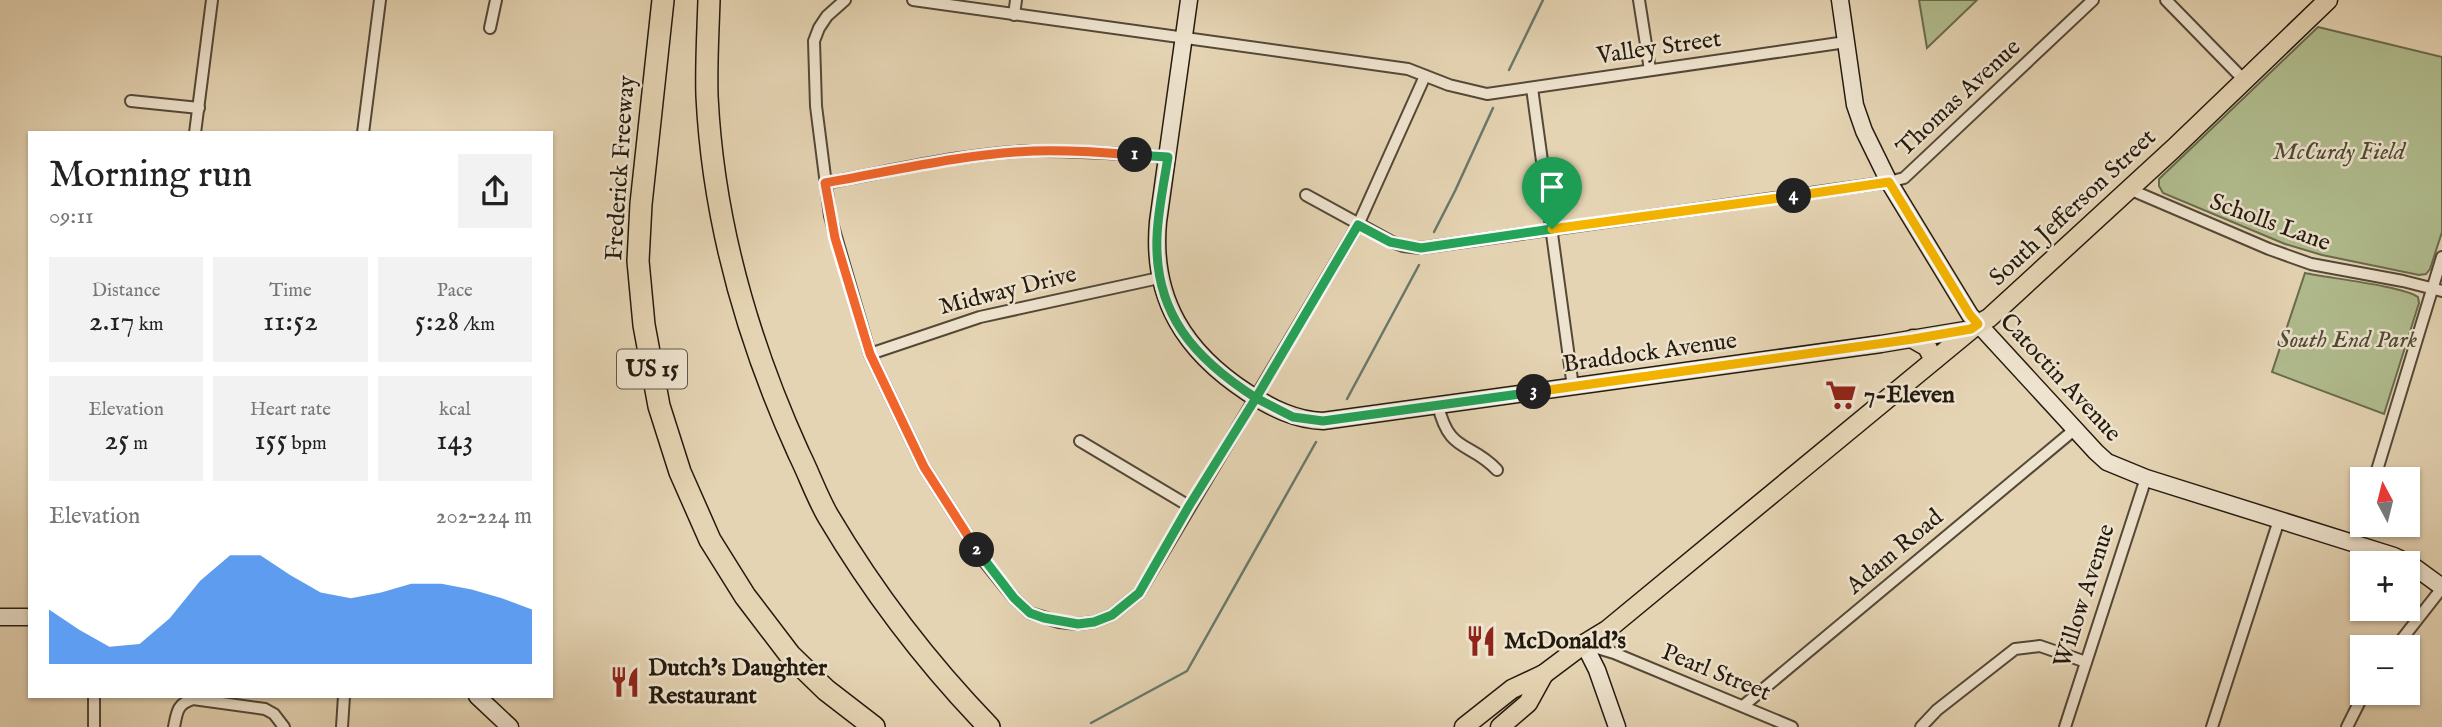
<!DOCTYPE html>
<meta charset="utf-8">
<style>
body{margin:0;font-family:"IM FELL English",serif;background:#f2f2f2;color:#222;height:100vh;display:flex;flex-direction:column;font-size:26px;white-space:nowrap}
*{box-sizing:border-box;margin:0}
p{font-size:23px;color:#767676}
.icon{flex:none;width:38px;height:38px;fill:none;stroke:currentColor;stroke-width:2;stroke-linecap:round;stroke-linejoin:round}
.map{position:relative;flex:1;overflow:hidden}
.drawer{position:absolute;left:28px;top:131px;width:525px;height:567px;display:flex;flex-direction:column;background:#fff;border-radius:0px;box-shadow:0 2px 5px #0004}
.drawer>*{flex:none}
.needle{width:46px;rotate:353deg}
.controls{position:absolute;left:2350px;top:467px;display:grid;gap:14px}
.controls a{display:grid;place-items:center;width:70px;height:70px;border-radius:0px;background:#fff;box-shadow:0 2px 5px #0004;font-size:35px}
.pin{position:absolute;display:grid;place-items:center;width:60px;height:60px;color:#fff;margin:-72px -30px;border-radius:50% 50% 50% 0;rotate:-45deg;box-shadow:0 0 7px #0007}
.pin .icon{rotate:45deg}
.km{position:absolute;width:35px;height:35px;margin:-18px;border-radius:50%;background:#222;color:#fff;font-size:19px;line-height:35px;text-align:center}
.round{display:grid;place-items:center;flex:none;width:74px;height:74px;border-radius:0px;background:#f2f2f2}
.headline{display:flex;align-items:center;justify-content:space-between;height:119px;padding:0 21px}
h1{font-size:38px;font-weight:600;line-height:52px}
.figures{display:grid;grid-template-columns:repeat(3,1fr);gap:10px;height:119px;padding:7px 21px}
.figures div{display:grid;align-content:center;border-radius:0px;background:#f2f2f2;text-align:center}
.figures b{font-size:30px;font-weight:600}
.figures small{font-size:19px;font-weight:400}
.figures p{font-size:19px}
.chart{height:196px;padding:14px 21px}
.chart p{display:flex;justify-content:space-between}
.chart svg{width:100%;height:126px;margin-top:7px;fill:#1a73e8;opacity:.7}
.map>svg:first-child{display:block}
.green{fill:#b1bd8f;stroke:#6a6c4e;stroke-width:2}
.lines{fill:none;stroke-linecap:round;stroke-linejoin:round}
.stream{stroke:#68796c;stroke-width:2.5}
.street-casing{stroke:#544837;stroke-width:14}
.secondary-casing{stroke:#231a0e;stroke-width:19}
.primary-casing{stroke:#231a0e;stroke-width:21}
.highway-casing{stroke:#231a0e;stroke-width:24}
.street{stroke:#eee3ce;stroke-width:10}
.secondary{stroke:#eee3ce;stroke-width:16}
.primary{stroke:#e5d4b3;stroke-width:18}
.highway{stroke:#e5d4b3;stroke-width:21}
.split-1-casing{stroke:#fff;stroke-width:14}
.split-2-casing{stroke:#fff;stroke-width:14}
.split-3-casing{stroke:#fff;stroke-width:14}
.split-4-casing{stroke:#fff;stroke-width:14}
.split-5-casing{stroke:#fff;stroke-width:14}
.split-1{stroke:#22a559;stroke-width:9}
.split-2{stroke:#f0652b;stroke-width:9}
.split-3{stroke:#22a559;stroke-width:9}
.split-4{stroke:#f5b400;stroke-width:9}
.split-5{stroke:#f5b400;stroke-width:9}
.labels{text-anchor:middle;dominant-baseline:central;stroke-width:5;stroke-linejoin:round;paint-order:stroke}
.shield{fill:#eee3ce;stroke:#605648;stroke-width:2}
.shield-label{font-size:23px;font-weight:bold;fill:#231a0e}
.street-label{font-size:24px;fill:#231a0e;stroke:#eee3ce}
.park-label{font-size:24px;font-style:italic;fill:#4e4b35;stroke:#eee3ce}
.poi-label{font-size:24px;font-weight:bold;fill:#231a0e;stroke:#eee3ce;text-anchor:start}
</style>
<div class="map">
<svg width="2442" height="727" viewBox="0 0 2442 727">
<rect width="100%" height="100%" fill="#e5d4b3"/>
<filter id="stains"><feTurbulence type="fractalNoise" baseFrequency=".00286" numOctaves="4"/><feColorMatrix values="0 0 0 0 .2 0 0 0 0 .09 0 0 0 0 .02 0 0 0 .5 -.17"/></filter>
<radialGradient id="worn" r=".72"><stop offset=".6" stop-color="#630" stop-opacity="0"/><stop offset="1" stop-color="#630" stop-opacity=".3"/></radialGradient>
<!-- green -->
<g class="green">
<polygon points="1919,0 1977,0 1927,48"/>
<polygon points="2318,27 2442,57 2442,232 2430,269 2426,274 2419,275 2322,255 2285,244 2163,193 2159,186 2159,179"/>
<path d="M2305,273C2328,278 2403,286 2418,297L2419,303L2384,414L2272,372Z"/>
</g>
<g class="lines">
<!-- stream -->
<g class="stream">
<polyline points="1509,70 1543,0"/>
<polyline points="1434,232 1455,191 1493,108"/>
<polyline points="1347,399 1419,265"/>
<polyline points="1091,723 1187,671 1316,442"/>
</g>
<defs>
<g id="street">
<polyline points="845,0 827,16 819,28 814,41 816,106 830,216 870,354 924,467 984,561 1014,598 1030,613 1059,622 1078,624 1094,622 1112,615 1139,593 1358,225 1425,76"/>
<polyline points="913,0 1408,69 1449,85 1487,94 1846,42"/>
<polyline points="1639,0 1650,70"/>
<polyline points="2166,0 2244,80"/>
<polyline points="1014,15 1016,0"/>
<polyline points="490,28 496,0"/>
<polyline points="1532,88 1573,387"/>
<polyline points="131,101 199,108"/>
<polyline points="195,133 212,0"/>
<polyline points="363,133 380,0"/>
<path d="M825,183C893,171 963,153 1033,151C1078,150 1123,154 1168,157"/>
<polyline points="2129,189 2269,249 2311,264 2403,281 2442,291"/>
<polyline points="1306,195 1390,241 1403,246 1421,248 1889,182 1904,178 2093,0"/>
<polyline points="870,354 980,317 1159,278"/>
<path d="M1438,405C1449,454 1470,441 1497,470"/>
<polyline points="1080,441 1189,506"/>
<polyline points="2374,480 2442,257"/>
<polyline points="2354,543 2362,515"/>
<polyline points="1584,644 1614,653 1792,727"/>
<polyline points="2395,648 2442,588"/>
<polyline points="94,696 94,727"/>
<polyline points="1743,706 2074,430"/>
<path d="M174,727C177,712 177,704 193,699L265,709L274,714L284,727"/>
<polyline points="342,727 344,696"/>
<polyline points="1921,727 1937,710 2015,649 2040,646 2086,662"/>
<polyline points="2065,727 2146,478"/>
<polyline points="2212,727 2279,520"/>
<polyline points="2347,727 2364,693"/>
</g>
<g id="secondary">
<path d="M1189,0L1158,222C1151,299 1185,352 1248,393C1272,408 1295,420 1323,421L1881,344L1971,329"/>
<polyline points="1840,0 1855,105 1864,131 1889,182 1970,315 2096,452 2107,462 2146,478 2394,556 2409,563 2442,587"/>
<polyline points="0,617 30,617"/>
<polyline points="1584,644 1597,670 1617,727"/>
<polyline points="477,696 510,727"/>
</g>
<g id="primary">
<polyline points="1913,339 1927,347 1934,360"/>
<polyline points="1464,727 1512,689 1544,674 1584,644 1607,630 1978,324 1989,318 2173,149 2328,0"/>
<polyline points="1500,727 1528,703 1544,674"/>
</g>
<g id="highway">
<polyline points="663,0 641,204 638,261 644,325 659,406 680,472 710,540 745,596 790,655 826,690 874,727"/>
<path d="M709,0C708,32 706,64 707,96C713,219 748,342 799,454C809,474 817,497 828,516C873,592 928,664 989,727"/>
</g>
</defs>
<!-- street casing -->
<use href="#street" class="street-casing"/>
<!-- secondary casing -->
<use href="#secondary" class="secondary-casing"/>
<!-- primary casing -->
<use href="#primary" class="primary-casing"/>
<!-- highway casing -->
<use href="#highway" class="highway-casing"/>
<!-- street -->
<use href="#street" class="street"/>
<!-- secondary -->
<use href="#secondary" class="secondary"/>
<!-- primary -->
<use href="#primary" class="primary"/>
<!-- highway -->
<use href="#highway" class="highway"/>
</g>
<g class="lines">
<defs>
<path id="split-1" d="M1135,155L1168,157C1164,183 1158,210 1157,237C1154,314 1195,359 1256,398L1358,225L1390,242L1421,248L1552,229"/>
<path id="split-2" d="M977,550L924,467L870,354L835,238L825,183C893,171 963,154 1033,151C1067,150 1101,152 1135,155"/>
<polyline id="split-3" points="977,550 1014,598 1030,613 1044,618 1078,624 1094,622 1112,615 1139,593 1189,506 1256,398 1293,417 1323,421 1534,392"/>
<polyline id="split-4" points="1534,392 1913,339 1971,329 1978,324 1970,315 1889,182 1794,196"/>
<polyline id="split-5" points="1552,229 1794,196"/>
</defs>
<!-- split-1 casing -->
<use href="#split-1" class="split-1-casing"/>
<!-- split-2 casing -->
<use href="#split-2" class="split-2-casing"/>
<!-- split-3 casing -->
<use href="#split-3" class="split-3-casing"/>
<!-- split-4 casing -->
<use href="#split-4" class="split-4-casing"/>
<!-- split-5 casing -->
<use href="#split-5" class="split-5-casing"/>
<!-- split-1 -->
<use href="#split-1" class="split-1"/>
<!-- split-2 -->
<use href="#split-2" class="split-2"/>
<!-- split-3 -->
<use href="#split-3" class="split-3"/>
<!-- split-4 -->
<use href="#split-4" class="split-4"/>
<!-- split-5 -->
<use href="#split-5" class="split-5"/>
</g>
<!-- icons -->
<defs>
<symbol id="supermarket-bare" viewBox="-9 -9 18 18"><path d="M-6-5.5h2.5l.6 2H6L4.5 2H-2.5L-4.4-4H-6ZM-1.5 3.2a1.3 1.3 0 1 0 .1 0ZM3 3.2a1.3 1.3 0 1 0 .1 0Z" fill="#8f2418" stroke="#eee3ce" stroke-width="2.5" paint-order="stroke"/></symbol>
<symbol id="restaurant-bare" viewBox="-9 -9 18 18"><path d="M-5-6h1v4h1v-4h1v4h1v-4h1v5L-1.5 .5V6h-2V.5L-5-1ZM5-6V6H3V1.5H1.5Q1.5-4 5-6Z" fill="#8f2418" stroke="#eee3ce" stroke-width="2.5" paint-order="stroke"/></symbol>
</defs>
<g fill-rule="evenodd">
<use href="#supermarket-bare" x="1819" y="373" width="44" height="44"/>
<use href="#restaurant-bare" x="1459" y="619" width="44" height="44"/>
<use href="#restaurant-bare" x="603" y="660" width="44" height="44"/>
</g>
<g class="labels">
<!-- shield labels -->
<rect class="shield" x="617" y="349.5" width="70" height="39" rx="5"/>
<g class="shield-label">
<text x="652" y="369">US 15</text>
</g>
<!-- street labels -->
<g class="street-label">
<text transform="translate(1659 48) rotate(-8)">Valley Street</text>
<text transform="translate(1959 98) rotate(-43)">Thomas Avenue</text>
<text transform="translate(621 168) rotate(-86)">Frederick Freeway</text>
<text transform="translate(2073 208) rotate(-43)">South Jefferson Street</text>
<text transform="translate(2270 223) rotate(20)">Scholls Lane</text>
<text transform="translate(1008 291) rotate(-14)">Midway Drive</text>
<text transform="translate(1650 353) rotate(-8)">Braddock Avenue</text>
<text transform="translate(2060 378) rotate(47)">Catoctin Avenue</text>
<text transform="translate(1895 552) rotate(-40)">Adam Road</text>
<text transform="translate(2085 596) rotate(-72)">Willow Avenue</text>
<text transform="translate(1716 673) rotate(22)">Pearl Street</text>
</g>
<!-- park labels -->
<g class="park-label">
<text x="2339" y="152">McCurdy Field</text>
<text x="2347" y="340">South End Park</text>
</g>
<!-- poi labels -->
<g class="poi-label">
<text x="1864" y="395">7-Eleven</text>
<text x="1504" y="641">McDonald's</text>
<text x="648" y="668">Dutch's Daughter<tspan x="648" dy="28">Restaurant</tspan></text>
</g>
</g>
<rect width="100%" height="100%" filter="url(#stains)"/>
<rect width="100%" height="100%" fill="url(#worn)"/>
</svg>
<div class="controls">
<a><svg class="needle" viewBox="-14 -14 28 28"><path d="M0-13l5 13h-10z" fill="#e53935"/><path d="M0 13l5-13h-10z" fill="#767676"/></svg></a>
<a>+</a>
<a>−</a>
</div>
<div class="pin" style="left:1552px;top:229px;background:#1e9e55"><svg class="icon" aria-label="arrive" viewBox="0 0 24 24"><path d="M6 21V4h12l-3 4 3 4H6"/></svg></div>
<b class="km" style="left:1135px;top:155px">1</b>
<b class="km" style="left:977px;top:550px">2</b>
<b class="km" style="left:1534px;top:392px">3</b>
<b class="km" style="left:1794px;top:196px">4</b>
<section class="drawer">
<div class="headline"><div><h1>Morning run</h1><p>09:11</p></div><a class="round"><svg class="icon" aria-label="share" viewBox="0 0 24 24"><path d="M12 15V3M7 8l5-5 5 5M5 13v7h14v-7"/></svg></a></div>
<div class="figures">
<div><p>Distance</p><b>2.17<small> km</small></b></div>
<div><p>Time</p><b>11:52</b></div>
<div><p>Pace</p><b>5:28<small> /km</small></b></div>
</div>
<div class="figures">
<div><p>Elevation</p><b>25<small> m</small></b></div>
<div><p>Heart rate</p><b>155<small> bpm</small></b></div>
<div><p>kcal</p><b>143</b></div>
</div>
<div class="chart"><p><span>Elevation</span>202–224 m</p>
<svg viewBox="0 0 160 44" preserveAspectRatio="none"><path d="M0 44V25L10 32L20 38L30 37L40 28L50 15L60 6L70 6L80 13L90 19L100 21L110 19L120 16L130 16L140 18L150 21L160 25V44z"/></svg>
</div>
</section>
</div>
